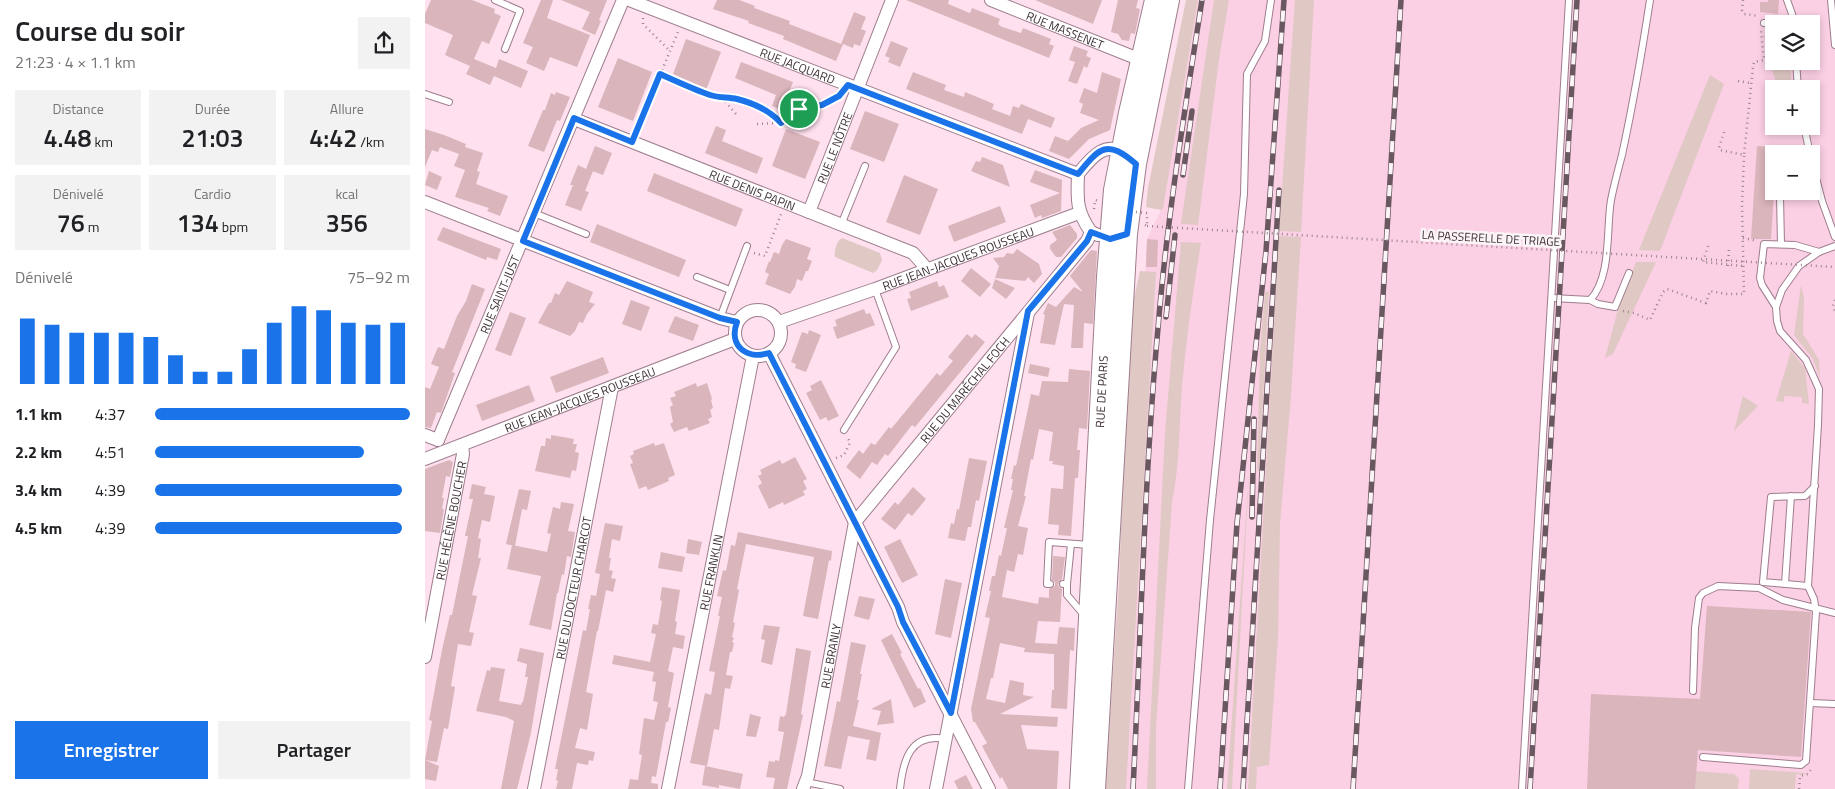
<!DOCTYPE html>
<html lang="fr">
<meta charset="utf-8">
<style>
body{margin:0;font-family:"Titillium Web",sans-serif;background:#f2f2f2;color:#202124;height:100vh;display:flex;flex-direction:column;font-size:19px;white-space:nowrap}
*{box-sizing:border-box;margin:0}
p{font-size:16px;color:#757577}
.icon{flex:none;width:28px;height:28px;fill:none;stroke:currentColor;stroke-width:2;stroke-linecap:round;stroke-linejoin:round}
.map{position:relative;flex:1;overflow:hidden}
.sheet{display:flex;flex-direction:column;background:#fff;width:425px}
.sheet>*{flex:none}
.buttons{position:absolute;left:1340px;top:15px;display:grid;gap:10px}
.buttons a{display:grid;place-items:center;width:55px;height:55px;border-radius:0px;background:#fff;box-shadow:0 2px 8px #0003;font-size:25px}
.pin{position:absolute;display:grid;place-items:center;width:42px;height:42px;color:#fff;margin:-21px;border:2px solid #fff;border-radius:50%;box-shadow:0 1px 5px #0007}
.round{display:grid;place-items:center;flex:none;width:52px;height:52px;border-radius:0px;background:#f2f2f2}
.head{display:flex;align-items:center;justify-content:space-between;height:85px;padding:0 15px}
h1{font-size:28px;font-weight:600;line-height:38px}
.metrics{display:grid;grid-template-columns:repeat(3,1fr);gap:8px;height:85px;padding:5px 15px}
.metrics div{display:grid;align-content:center;border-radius:0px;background:#f2f2f2;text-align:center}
.metrics b{font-size:25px;font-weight:600}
.metrics small{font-size:14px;font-weight:400}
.metrics p{font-size:14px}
.chart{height:140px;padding:10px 15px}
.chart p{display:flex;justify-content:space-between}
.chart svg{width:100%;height:90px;margin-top:5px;stroke:#1a73e8;stroke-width:6}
.action{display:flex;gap:10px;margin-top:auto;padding:10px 15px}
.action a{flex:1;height:58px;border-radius:0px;background:#1a73e8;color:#fff;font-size:20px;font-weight:600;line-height:58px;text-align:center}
.action a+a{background:#f2f2f2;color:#202124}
ul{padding:0 15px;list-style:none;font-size:16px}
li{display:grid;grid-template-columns:80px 60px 1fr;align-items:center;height:38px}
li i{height:12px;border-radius:6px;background:#1a73e8}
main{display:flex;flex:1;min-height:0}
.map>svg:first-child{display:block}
.built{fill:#fbcfe4;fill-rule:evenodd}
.green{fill:#e0c8c4}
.building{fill:#dab5bb}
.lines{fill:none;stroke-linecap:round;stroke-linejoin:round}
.lane-casing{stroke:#9e7d8d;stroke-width:8}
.street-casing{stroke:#9e7d8d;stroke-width:14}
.primary-casing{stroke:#9e7d8d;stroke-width:22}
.path{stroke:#9b858f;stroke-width:2.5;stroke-dasharray:1 4;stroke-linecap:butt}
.lane{stroke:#fff;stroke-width:6}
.street{stroke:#fff;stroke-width:12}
.primary{stroke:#fff;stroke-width:20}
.rail-casing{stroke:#6a5861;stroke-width:5.5}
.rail{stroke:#fcf5f8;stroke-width:4;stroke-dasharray:11;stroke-linecap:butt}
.path-bridge{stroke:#9b858f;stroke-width:2.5;stroke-dasharray:1 4;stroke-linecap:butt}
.route-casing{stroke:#fff;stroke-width:10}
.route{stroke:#1a73e8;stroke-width:6}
.labels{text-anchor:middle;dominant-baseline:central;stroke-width:5;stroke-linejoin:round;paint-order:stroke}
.street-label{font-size:12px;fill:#3e3037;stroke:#fcf5f8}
</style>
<main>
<section class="sheet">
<div class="head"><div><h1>Course du soir</h1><p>21:23 · 4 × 1.1 km</p></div><a class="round"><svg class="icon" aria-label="share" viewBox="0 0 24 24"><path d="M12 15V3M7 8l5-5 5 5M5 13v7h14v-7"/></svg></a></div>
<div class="metrics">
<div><p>Distance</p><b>4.48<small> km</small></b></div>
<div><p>Durée</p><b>21:03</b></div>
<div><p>Allure</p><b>4:42<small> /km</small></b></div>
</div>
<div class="metrics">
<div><p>Dénivelé</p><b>76<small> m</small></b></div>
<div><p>Cardio</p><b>134<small> bpm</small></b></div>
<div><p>kcal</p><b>356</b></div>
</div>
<div class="chart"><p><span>Dénivelé</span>75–92 m</p>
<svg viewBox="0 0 160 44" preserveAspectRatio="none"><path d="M5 44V12M15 44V15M25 44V19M35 44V19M45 44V19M55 44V21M65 44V30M75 44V38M85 44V38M95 44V27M105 44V14M115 44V6M125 44V8M135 44V14M145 44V15M155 44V14"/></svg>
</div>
<ul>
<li><b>1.1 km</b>4:37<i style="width:100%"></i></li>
<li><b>2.2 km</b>4:51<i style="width:82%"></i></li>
<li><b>3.4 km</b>4:39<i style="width:97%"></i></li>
<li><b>4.5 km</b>4:39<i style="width:97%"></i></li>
</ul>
<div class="action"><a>Enregistrer</a><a>Partager</a></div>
</section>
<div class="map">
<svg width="1410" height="789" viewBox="0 0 1410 789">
<rect width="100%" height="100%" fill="#fee0ee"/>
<!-- built -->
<path class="built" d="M770,0H1410V789H694L722,239L736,210ZM1349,24H1386V61H1349ZM1349,89H1386V126H1349ZM1349,154H1386V191H1349Z"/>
<!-- green -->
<g class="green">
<polygon points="761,0 773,0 738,208 736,210 721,207 723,188"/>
<polygon points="789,0 804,0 794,59 773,225 756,224"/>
<polygon points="870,0 889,0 876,232 854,231"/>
<polygon points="1339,35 1349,37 1349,61 1365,61 1367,89 1353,89 1343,56"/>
<polygon points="1285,75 1299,84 1235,251 1214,250"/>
<polygon points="854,236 876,237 866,396 855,524 853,638 844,765 832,767 831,789 823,789"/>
<path d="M417,238L455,253L457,260L452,270L448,273L410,257C409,251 411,242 417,238Z"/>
<path d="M756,242L776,243C768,291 761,339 757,387C754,426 755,464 747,502L731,726V789H722L740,433Z"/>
<polygon points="1211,262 1231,262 1188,354 1180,358 1195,302"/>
<polygon points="715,271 731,272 701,789 680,789 694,582 701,401 708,302"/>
<polygon points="1376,285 1379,298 1378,334 1394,360 1395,378 1388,359 1369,335"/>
<polygon points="844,291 834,471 832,470 835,350 840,292"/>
<polygon points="1366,351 1380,368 1384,404 1377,403 1377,397 1359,396 1359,402 1351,401"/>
<polygon points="1318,396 1333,406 1309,431"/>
<polygon points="824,473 807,789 802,789"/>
<polygon points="1325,769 1381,773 1379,775 1371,774 1370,789 1324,789"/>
<polygon points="1270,771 1309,774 1314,779 1313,789 1269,789"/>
</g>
<!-- building -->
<g class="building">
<polygon points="6,0 47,0 70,9 69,13 76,16 64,44 57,41 49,59 71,68 74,59 103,71 96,88 69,76 65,85 41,74 45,66 20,55 28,35 0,23 0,14"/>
<polygon points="116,0 128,0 122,18 165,35 152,67 125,57 119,71 101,63 108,47 98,43"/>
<polygon points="136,0 182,0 174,20 176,21 170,35 157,29 165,12"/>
<polygon points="292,0 314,0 330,6 329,8 365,21 364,24 416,44 429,12 441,17 436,29 441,31 435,46 429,44 428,48 418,44 411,61 358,39 359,36 323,23 324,21 288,9"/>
<polygon points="481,0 524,0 523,4 545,13 547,8 575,19 573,24 577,27 596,33 598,28 626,39 624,44 629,46 624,58"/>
<polygon points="610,0 677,0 668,24"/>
<polygon points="693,0 713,0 711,8 715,9 710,34 706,33 704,41 697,40 693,34 686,32"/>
<polygon points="1343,0 1354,0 1353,14 1335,12 1335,2 1343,2"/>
<polygon points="261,39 296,52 281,90 247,77"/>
<polygon points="466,41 483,48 475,67 463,62 465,58 460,56"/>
<polygon points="649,46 663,51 661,56 666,58 662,68 659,66 652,84 643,81 650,62 644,60"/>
<polygon points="193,58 227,72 208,121 173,107"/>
<polygon points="316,62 368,82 357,110 347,106 351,95 310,78"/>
<polygon points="488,72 521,85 519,90 539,97 540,92 569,104 567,109 585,116 588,106 594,108 596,104 630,118 626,128 603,119 597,134 481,89"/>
<polygon points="677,72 696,79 685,130 664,139 644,159 624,151 630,136 643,141 656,128 674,120 655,113 658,104 654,102 659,88 672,93"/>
<polygon points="131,92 145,97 135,121 132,120 119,152 103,146 118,110 120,110 126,93 130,95"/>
<polygon points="440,111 474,124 459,162 425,149"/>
<polygon points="291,126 301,130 297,141 338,158 332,174 280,153"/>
<polygon points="0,129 19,135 41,144 40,147 58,153 52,171 55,172 51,184 83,196 75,216 62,211 64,208 30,197 40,170 29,166 34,154 15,147 13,152 7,150 0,167"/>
<polygon points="361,129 395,142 380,179 347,166"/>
<polygon points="170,146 187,153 178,175 162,169 168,171 160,191 164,192 156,211 140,205 148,185 145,185 153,165 161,169"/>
<polygon points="1332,146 1349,147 1349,191 1346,239 1326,239"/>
<polygon points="557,157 578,165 585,187 546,171 551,161 555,162"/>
<polygon points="610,170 637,180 636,211 617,218 616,215 610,218 605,205 635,193 605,182"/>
<polygon points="4,171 17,177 12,190 0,185"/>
<polygon points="229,173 318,209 311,227 222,191"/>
<polygon points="479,175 513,189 495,235 461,222"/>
<polygon points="575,206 581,222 529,242 523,226"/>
<polygon points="172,224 261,260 254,277 165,242"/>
<polygon points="645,225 652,234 652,238 636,257 631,257 625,249 625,245 632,240 627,232"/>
<polygon points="18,227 76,249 72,260 62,257 61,260 12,240"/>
<polygon points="361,239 386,248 382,259 387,261 383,271 381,271 377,281 372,279 370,287 365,294 340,284 344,274 340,272 344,261 345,262 349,252 354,254 357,245"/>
<polygon points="722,239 733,240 732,267 721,267"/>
<polygon points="592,249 614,264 617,274 609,283 603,277 600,281 570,278 574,266 568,258 579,257 582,253 588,254"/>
<polygon points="666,250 672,251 668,324 659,323 658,348 646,348 649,305 639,304 630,345 615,343 620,315 618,314 623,303 631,307 649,287 658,292 645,276"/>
<polygon points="546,268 566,284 555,297 536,281"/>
<polygon points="570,279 590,288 581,299 567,288"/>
<polygon points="142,281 168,292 164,302 170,304 162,314 158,323 154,322 150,331 145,336 113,323 124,303 126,303 130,293 134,295"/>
<polygon points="512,281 514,287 519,285 524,297 486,311 482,299 486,298 484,292"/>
<polygon points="47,284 60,289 27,372 30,373 16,413 12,412 6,428 0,427 0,387 5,389 14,367 6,364 13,347 19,349 32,316 41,301"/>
<polygon points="206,300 225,307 216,331 197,324"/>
<polygon points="439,309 441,314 445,313 450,325 412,339 408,327 412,326 410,320"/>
<polygon points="85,312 101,318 86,356 70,350"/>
<polygon points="250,316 274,325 268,341 243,332"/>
<polygon points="384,330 396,335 381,372 370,368 371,364 366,362 377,332 383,334"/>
<polygon points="542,334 547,338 550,334 560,342 490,427 487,425 463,456 460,454 452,465 447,462 435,479 421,467 434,450 438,454 446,443 450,445 464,427 466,429 512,373 515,376 528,361 523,357"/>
<polygon points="178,357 184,373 131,393 125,377"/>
<polygon points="605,364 625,368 623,377 603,373"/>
<polygon points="644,369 665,371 662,429 654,428 652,450 655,450 653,478 650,478 646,536 633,535 634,525 623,524 626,488 638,489 639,466 627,464 628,461 624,461 628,432 614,429 608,460 606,459 599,496 601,496 593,526 603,528 598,555 593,554 589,572 582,570 577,597 613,604 614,597 624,598 624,589 630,586 630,582 627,580 628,556 640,557 637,579 633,584 634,587 637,589 635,622 613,621 610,643 632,644 634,627 650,628 649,651 645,650 642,709 626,708 627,690 629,690 629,654 599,652 600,648 575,643 568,678 566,678 561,699 580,703 585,680 599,683 598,695 609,697 575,714 633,717 632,727 596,725 602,749 634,751 632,789 583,789 577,777 575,779 557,746 562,743 550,722 548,722 546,709 565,618 560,617 566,591 564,591 567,576 570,576 574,555 576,556 582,528 579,528 588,490 586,490 588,479 586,479 589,465 591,466 606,394 614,396 617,381 643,382"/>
<polygon points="396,380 414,416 403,421 401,417 395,420 381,393 387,390 385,386"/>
<polygon points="271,383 272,387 282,383 287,399 286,400 288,408 285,410 287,417 283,419 285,423 264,431 262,427 249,432 245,424 248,422 245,407 248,405 245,398 251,396 249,392"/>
<polygon points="104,385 110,401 57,421 51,405"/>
<polygon points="126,435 149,439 148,444 152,444 150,452 154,453 151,471 147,470 145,478 110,471 116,446 120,446 121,438 126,439"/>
<polygon points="229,443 230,446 239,443 250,475 243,478 244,481 223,490 221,486 214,489 205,464 208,463 205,456 209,454 208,451"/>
<polygon points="370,457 382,479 378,481 382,489 378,491 380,495 359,505 358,502 344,509 333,486 337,483 333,476 337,474 335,470 355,460 357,464"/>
<polygon points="544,458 562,461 554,501 551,500 546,527 543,527 540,541 523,538 526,523 529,524 532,509 534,510"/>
<polygon points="24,460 28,462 25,477 21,476 17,498 19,498 17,509 19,509 15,533 0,531 0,469"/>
<polygon points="47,484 61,487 59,494 70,496 65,522 57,520 53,538 56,539 53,558 56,558 47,595 52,596 44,632 49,633 46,646 33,644 26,686 30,687 23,729 19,728 12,762 0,760 7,721 4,720 17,650 25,615 27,615 43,536 40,536 48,499 44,499"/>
<polygon points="488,487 501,499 487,516 483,513 470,530 456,519 470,502 473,505"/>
<polygon points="94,489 106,491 102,510 97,509 90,546 81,544"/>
<polygon points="136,502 149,504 143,531 150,532 146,557 142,556 139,575 137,574 133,593 132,593 126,630 104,625 116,576 82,569 87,545 122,552 126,534 122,533 128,507 135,509"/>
<polygon points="180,523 198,526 195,541 187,539 184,558 186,558 184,570 188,571 186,578 191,579 188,592 181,590 173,631 172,631 161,692 168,694 162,730 155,728 150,748 170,752 168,761 164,760 163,765 152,763 147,789 131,789 133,781 131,780 133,769 130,769 132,759 158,630 161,631 165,609 163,609 166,595 171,596 175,574 170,573"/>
<polygon points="313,532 407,551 406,561 404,560 393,619 378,616 389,557 321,544 312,589 314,590 308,622 310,623 307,637 309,638 307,642 309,643 307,652 305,652 301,675 308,676 305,689 300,688 294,730 289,729 282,766 265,763 280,693 286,695 290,672 284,671 295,616 293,616 297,597 292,596 298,570 301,571 306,545 310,546"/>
<polygon points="263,539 277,542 274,555 261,553"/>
<polygon points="475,539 493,575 477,583 459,547"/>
<polygon points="236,552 260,557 257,572 233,568"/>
<polygon points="520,579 537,583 526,638 510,634"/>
<polygon points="237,587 255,590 250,621 252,622 250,634 260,636 258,649 248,647 243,671 249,673 243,707 246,708 243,722 241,722 231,777 227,776 226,783 233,784 233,789 203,789 205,779 213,780 217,755 214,754 219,718 229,720 233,702 228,701 231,682 227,681 229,672 187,664 189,655 225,662 231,634 226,633 228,624 233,625 237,601 235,600"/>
<polygon points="434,596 450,599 444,620 429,616"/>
<polygon points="1282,606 1386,612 1376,757 1273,750 1270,789 1162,789 1166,694 1275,699"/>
<polygon points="339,625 355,627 347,665 336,662 340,640 336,639"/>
<polygon points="467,634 477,653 475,654 493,689 495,688 501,702 489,708 456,640"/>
<polygon points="426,642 441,645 435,674 437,674 432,700 434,700 428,726 456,733 451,761 441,759 445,740 423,736 416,769 399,766 412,701 415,702"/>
<polygon points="95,648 119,653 106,733 92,789 76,789 89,721 81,717 51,711 62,670 65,671 66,667 80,669 74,701 96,705 97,702 98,702 103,677 100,677 102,664 92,661"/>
<polygon points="371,648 386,651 376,714 378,715 362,789 348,789 350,778 341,777 344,761 350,762 350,760 354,761 359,732 353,731 355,716 359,717 361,714"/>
<polygon points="466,699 469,723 452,725 456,711 446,709"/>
<polygon points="325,714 336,717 331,737 321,736"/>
<polygon points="0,760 14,766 11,781 0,779"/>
<polygon points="280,766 318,774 315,789 294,785 294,788 277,785"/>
<polygon points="541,775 548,789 533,789 529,781"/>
</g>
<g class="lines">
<defs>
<g id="lane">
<polyline points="70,0 95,11 80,49"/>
<polyline points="1362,0 1367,14 1368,24"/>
<polyline points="1406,0 1410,45"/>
<polyline points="1339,23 1355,24"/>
<polyline points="1371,61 1373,89"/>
<polyline points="0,94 24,102"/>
<polyline points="1379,126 1385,154"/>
<polyline points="1386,159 1397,201 1410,237"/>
<polyline points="1355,196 1356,244"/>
<polyline points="109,213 161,234"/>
<polyline points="416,225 440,166"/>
<polyline points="272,277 305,290"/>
<path d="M1127,298L1165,300C1187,277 1181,229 1186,200C1189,185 1193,170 1197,155C1208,104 1217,52 1225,0"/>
<polyline points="1165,300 1173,304 1190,307 1204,273"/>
<polyline points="1351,307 1337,285 1335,278 1339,244 1370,245 1394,252"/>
<polyline points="295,318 322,246"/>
<polyline points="419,430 471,347 450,289"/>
<polyline points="625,584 622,584 624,542 665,545"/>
<polyline points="638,584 642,584 642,595 659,615"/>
<polyline points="642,584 646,544"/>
<polyline points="1360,584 1366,496"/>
<polyline points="1383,586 1338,582 1346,497 1380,496 1390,486"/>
<polyline points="1268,691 1270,628 1274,598 1278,593 1293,586 1334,588 1358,600 1410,613"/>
<polyline points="1385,703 1410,704"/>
<polyline points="1278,757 1376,765 1381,761 1391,612 1389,599 1383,586 1393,425 1394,389 1381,360 1355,331 1352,321 1351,307 1357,290 1374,266 1394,252 1410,246"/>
<polyline points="381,782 415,789"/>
<path d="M475,789C478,761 485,732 521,739"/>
<polyline points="763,789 785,520 819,194 822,74 840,41 846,0"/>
<polyline points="1097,789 1144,0"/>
</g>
<g id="street">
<path id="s1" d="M204,0L653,174"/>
<path id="s2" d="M566,0L716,60"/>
<path id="s3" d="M149,119L488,253L502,269"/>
<polyline points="0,202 295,318 311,322"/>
<path id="s4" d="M384,212L467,0"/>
<path d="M673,235L666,232C651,211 652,199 653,174C666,158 681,138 702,156"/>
<circle cx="333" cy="333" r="23"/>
<path id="s5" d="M354,322L450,289L654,213"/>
<polyline points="344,353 473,607 478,622 564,789"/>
<polyline points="0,435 13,440"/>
<path id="s6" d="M13,440L198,0"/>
<path id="s7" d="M0,459L310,339"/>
<path id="s8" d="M0,657L38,454L37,445"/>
<path id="s9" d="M109,789L187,387"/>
<path id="s10" d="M243,789L328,356"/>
<path id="s11" d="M378,789L383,776L430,522L662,241L666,232"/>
<polyline points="511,789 603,313"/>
</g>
<g id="primary">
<path id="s12" d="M655,789L682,277L689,190L704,113L730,0"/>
<polyline points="670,789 702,234 711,164 744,0"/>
</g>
</defs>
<!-- lane casing -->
<use href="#lane" class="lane-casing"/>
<!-- street casing -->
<use href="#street" class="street-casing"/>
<!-- primary casing -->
<use href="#primary" class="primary-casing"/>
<!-- path -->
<g class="path">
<polyline points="1318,0 1317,10 1319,14 1334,16"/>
<polyline points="218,18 218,24 245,51"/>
<polyline points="235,74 293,98 310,99 331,105 349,115 355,123"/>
<polyline points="1313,81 1325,83"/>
<polyline points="297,98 311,114"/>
<polyline points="332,124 355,123 375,109 397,105 416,94"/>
<polyline points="212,130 253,32"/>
<polyline points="1299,132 1294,148 1295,150 1319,155 1328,67 1329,62 1339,60 1336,31"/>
<polyline points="669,209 670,200 673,201"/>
<polyline points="720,225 722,226 722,213"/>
<polyline points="1318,238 1332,241"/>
<polyline points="1283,246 1278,262 1318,266"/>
<polyline points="329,253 340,256 356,214"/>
<polyline points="1303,266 1304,249"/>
<polyline points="1410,300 1408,306 1410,313"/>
<polyline points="1198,311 1209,313 1225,320 1238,292 1242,289 1281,303 1285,291 1302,294 1319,294 1317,205 1319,155"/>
<polyline points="411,458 419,455 425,443 423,438"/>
<polyline points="1374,789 1375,776 1383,774 1387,768"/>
</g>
<!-- lane -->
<use href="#lane" class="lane"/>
<!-- street -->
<use href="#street" class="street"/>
<!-- primary -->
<use href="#primary" class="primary"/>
<defs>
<g id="rail">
<polyline points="758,175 767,111"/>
<polyline points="741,317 750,235"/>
<polyline points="827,517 829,419"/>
<path d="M708,789C716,635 719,481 733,328C742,218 760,109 777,0"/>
<polyline points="795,789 812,523 841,251 859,0"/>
<polyline points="818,789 854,190"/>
<polyline points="928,789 976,0"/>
<polyline points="1105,789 1152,0"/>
</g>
</defs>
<!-- rail casing -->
<use href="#rail" class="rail-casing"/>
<!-- rail -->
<use href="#rail" class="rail"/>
<!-- path-bridge -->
<g class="path-bridge">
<polyline points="711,212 722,213"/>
<polyline points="722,226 1410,267"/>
</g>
</g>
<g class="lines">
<defs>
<path id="route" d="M235,74C251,81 268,89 285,95C294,98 303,97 312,99C328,103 344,110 356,123L374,109L397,105L414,96L423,85L653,174C675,147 682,139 711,164L702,234L685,239L666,232L662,241L603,311L526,713L478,622L473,607L344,353C322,360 303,346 312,322L295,318L98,241L149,118L207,142Z"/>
</defs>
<!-- route casing -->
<use href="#route" class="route-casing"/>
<!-- route -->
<use href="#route" class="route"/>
</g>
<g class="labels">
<!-- street labels -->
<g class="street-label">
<text stroke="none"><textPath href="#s2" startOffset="80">RUE MASSENET</textPath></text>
<text stroke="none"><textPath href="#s1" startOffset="181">RUE JACQUARD</textPath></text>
<text stroke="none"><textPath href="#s4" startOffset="69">RUE LE NÔTRE</textPath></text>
<text stroke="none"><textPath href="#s3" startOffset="192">RUE DENIS PAPIN</textPath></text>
<text transform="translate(1066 238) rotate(3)">LA PASSERELLE DE TRIAGE</text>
<text stroke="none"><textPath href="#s5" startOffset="190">RUE JEAN-JACQUES ROUSSEAU</textPath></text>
<text stroke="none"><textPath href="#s6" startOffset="158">RUE SAINT-JUST</textPath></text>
<text stroke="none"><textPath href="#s11" startOffset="444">RUE DU MARÉCHAL FOCH</textPath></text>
<text stroke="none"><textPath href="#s12" startOffset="398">RUE DE PARIS</textPath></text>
<text stroke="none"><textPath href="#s7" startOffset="166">RUE JEAN-JACQUES ROUSSEAU</textPath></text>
<text stroke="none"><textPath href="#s8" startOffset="139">RUE HÉLÈNE BOUCHER</textPath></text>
<text stroke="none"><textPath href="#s10" startOffset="221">RUE FRANKLIN</textPath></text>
<text stroke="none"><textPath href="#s9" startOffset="205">RUE DU DOCTEUR CHARCOT</textPath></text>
<text stroke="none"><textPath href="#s11" startOffset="136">RUE BRANLY</textPath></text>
</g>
</g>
</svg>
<div class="buttons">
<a><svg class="icon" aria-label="layers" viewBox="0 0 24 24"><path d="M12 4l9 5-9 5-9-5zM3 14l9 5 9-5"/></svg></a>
<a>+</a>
<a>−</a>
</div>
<div class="pin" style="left:374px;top:109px;background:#1e9e55"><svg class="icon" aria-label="arrive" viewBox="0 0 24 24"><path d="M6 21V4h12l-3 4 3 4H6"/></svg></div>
</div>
</main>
